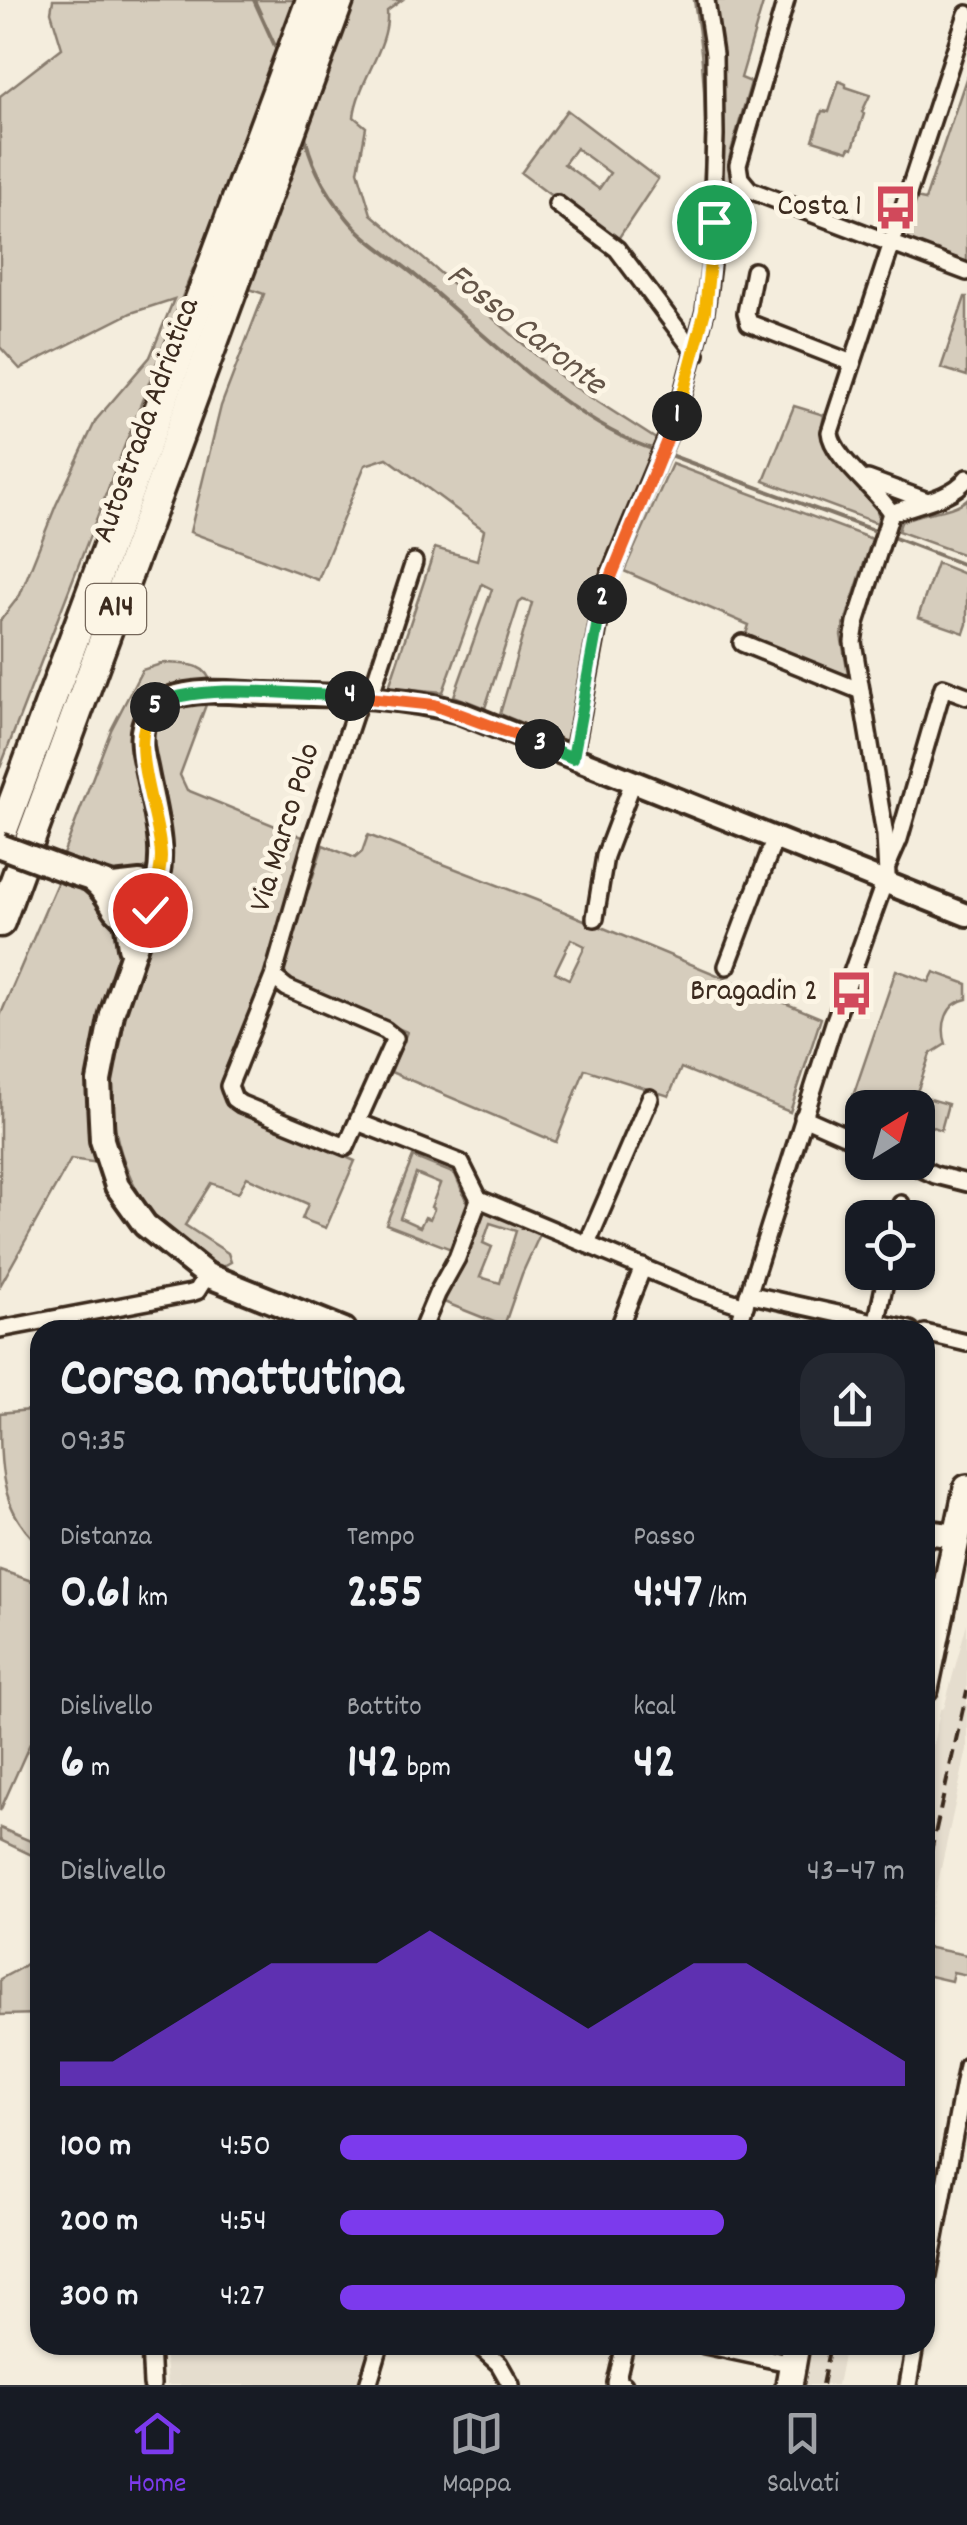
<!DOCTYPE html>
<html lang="it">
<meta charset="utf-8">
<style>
body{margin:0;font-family:Dekko,sans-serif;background:#242831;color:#f1f3f6;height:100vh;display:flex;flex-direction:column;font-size:38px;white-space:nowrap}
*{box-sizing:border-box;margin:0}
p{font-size:32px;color:#9ea1a6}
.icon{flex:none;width:55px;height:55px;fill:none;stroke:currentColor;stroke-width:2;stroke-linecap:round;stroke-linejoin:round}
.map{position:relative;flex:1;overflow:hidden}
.sheet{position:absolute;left:30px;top:1320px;width:905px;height:1035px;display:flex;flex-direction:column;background:#171b24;border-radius:30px;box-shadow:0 2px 8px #0004}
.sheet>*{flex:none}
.needle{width:65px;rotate:37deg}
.controls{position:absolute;left:845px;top:1090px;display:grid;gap:20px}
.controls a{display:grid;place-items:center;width:90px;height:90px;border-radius:20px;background:#171b24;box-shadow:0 2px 8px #0004;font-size:50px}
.pin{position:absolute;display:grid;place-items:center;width:85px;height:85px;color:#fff;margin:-42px;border:5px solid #fff;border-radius:50%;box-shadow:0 2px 10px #0007}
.km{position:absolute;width:50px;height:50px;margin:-25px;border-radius:50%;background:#222;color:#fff;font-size:28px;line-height:50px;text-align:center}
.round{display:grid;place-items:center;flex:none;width:105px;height:105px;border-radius:30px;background:#242831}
.overview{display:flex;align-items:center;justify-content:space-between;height:170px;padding:0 30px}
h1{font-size:55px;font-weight:800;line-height:75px}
.stats{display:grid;grid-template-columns:repeat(3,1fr);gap:15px;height:170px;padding:10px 30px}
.stats div{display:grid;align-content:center}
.stats b{font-size:50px;font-weight:800}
.stats small{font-size:28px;font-weight:400}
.stats p{font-size:28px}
.chart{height:280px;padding:20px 30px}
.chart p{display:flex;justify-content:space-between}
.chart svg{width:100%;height:180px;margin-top:10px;fill:#7c3aed;opacity:.7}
ul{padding:0 30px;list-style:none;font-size:32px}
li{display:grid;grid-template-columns:160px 120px 1fr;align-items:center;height:75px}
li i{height:25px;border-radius:12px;background:#7c3aed}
.tab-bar{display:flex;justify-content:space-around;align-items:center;height:140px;border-top:2px solid #363941;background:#171b24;font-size:28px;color:#9ea1a6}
.tab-bar a{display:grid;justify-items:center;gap:5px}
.tab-bar .on{color:#7c3aed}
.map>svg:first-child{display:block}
.built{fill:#e5ddce}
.green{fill:#d6cdbd;stroke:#887c6e;stroke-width:2.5;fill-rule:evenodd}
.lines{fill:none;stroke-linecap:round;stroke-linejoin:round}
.stream{stroke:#817466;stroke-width:4}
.minor-casing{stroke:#3b2a1e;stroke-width:22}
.tertiary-casing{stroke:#3b2a1e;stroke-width:28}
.secondary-casing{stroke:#3b2a1e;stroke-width:30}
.primary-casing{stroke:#3b2a1e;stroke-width:32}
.motorway-casing{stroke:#3b2a1e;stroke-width:35}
.minor{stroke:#fcf5e5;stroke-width:15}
.tertiary{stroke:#fcf5e5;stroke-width:20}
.secondary{stroke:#fcf5e5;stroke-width:22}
.primary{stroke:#fcf5e5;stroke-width:25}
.motorway{stroke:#fcf5e5;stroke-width:28}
.rail{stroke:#3b2a1e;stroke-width:4;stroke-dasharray:15 8;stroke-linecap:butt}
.secondary-bridge-casing{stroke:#3b2a1e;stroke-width:30;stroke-linecap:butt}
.secondary-bridge{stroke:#fcf5e5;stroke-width:22}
.split-1-casing{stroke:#fff;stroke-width:20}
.split-2-casing{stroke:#fff;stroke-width:20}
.split-3-casing{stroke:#fff;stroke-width:20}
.split-4-casing{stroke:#fff;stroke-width:20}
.split-5-casing{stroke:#fff;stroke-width:20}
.split-6-casing{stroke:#fff;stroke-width:20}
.split-1{stroke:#f5b400;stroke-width:12}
.split-2{stroke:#f0652b;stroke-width:12}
.split-3{stroke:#22a559;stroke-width:12}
.split-4{stroke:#f0652b;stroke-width:12}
.split-5{stroke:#22a559;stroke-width:12}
.split-6{stroke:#f5b400;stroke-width:12}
.labels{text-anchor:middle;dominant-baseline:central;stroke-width:10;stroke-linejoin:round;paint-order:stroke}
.shield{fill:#fcf5e5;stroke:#75675a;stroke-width:2.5}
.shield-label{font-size:30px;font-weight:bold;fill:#3b2a1e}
.poi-label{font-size:32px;fill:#3b2a1e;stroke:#fcf5e5;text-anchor:end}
.street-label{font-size:32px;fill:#3b2a1e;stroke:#fcf5e5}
.water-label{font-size:35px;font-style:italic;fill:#645548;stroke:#fcf5e5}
</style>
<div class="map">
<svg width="967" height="2385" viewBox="0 0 967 2385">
<rect width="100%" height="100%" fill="#f4eddd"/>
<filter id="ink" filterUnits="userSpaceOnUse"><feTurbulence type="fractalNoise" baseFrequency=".01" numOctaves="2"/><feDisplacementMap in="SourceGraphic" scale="20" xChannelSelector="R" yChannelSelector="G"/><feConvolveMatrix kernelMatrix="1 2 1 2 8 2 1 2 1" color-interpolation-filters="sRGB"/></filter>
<g filter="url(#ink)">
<!-- built -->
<g class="built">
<polygon points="967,1623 967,1749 925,1942 925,1785 940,1710 944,1708"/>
<polygon points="164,2345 368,2345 356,2385 167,2385"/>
<polygon points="811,2345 845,2345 837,2385 803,2385"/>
</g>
<!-- green -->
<g class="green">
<path d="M53,0H402L387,11C390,47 358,80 354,117L366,127L358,171L371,214L570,384L659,441L593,594L571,735L565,741L500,714L532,603L523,600L519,603L485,708L454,696L492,589L482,584L443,692L389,687L435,548L477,560L484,530L387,458L365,465L318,580L190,532L221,406L264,294L193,269L0,768V621L20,595L56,505L96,420L150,357L174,299L131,313L20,369L0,347V96L62,48L51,12Z"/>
<path d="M694,0H703L710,55L708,252L697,248C708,167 708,81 694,0Z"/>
<polygon points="711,0 764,0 741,78 751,82 730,155 728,167 734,184 723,179"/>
<polygon points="967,76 967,262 906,240 904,230 916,198 925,200"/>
<polygon points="839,81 846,84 846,87 870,95 862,112 864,114 853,148 850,147 848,151 813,140 822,111 829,112"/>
<path d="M567,110L658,179L616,242L565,206L566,199L559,194L553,197L521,173ZM576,148L610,173L599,189L564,164Z"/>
<polygon points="965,297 967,297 967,376 941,368"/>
<path d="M794,406L824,415C810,468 888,488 877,523L764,481Z"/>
<polygon points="672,464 872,539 841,635 849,680 745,637 749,625 624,571"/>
<path d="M967,499V556L898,531L901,522C921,510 950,514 967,499Z"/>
<polygon points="937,563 967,575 967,624 964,633 918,617"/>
<path d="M164,663C185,664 207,662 212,686L175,689L134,730C135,775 150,817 151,862L140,873L103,874L62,857L111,730L142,670Z"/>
<path d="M207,702L180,775L187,790L305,838L267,970L221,1080V1093L235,1110L355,1161L326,1228L302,1219L308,1204L247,1177L238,1193L211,1183L185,1225L228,1253L231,1262L218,1269C201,1257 183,1246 168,1232C154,1221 144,1204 136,1188C89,1100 121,1021 145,932L152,920L150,741C162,706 173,707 207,702Z"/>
<path d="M368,835L536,900L821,1018L790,1112L681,1068L669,1096L585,1069L556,1142L391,1072L407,1032L293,985L286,978L284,966L323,845L355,858L362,852ZM571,939L585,946L569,979L555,972Z"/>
<polygon points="62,879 94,892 122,937 121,956 99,1021 90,1064 89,1097 99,1163 71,1159 0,1286 0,1016 57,883"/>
<path d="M896,970L929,982L934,972L967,984V999C946,1003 940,1025 946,1044L930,1054L916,1095L948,1104L941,1130L918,1121V1108L883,1107L853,1096Z"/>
<path d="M413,1157L455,1174L468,1205L451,1249L386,1224ZM416,1174L440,1184L431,1207L434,1209L430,1219L425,1217L420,1227L400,1218Z"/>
<path d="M485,1209L541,1232L522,1274L504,1326L444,1302L465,1262ZM490,1223L516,1231L500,1283L480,1277L492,1247L483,1243Z"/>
<path d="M40,1409V1545C0,1511 0,1466 0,1413Z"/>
<polygon points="0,1570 40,1584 40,1721 0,1811"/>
<polygon points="0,1828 40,1845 40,1859 0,1840"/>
<path d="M40,1941V2014L0,2015V1979C17,1970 37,1962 40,1941Z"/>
<polygon points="925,1947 967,1955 967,1975 953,1972 951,1981 925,1975"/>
</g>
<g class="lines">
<!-- stream -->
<g class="stream">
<polyline points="254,0 279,55"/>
<path d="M304,130C309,163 326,192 347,218C365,241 395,258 417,277C486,335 572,425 658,451"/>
<polyline points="667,454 878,532"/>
<polyline points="887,535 967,566"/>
</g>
<defs>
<g id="minor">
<polyline points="786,0 738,165 740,178 750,190 967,272"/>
<polyline points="557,204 617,249 696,354"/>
<polyline points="754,271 746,313 749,323 852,363"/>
<polyline points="868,479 925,500"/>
<path d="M891,513C877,489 832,457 830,432L967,14"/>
<path d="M891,513C915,504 953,498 967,478"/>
<polyline points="742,643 861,691"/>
<polyline points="370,697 414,562"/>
<polyline points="573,758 606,583 678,412 705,311 711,264 715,135 714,54 706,0"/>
<polyline points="888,864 899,839 943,687 967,696"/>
<polyline points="595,918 605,856 633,782"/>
<polyline points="727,966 775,838"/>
<polyline points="273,977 287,988 385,1030 395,1038 346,1147 241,1104 234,1099 229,1086 273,977 312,841 360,697"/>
<polyline points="803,1117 862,1143"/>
<polyline points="360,1123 461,1163 479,1199"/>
<polyline points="907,1162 935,1175 967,1183"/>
<polyline points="479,1199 696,1290 745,1306"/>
<polyline points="898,1218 901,1204"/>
<polyline points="587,1244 650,1098"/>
<polyline points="748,1294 910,1330"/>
<polyline points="0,1329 191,1293 197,1291 207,1275"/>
<polyline points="422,1330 437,1294 457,1258 479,1199"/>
<polyline points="618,1330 643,1267"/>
<polyline points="737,1330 834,1023 887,875 885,835 853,642 856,623 891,513"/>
<polyline points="875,1330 887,1272"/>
<polyline points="925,1333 967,1343"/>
<polyline points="925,2291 967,2066"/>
<polyline points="150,2345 152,2385"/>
<polyline points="478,2345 499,2364 511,2385"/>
<polyline points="705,2345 793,2364"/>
<polyline points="368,2385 380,2345"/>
<polyline points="624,2385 616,2383 625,2345"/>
<polyline points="908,2385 915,2345"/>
</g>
<path id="tertiary" d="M151,900C170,858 155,814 147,772C144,757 139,741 143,726C146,713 156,703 168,699C199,687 236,693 268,694C332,696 397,694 459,712L967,915"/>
<g id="secondary">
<polyline points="70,872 113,886 140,883 149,892 151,900 112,1014 99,1081 102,1140 117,1186 145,1225 207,1275 344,1330"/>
<path d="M94,882C110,894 111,910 126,919L130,947"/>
<polyline points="925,1532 957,1536"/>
</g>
<g id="primary">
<polyline points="925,1689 967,1488"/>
<polyline points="789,2385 796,2345"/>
</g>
<g id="motorway">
<polyline points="0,838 311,0"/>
<polyline points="0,922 339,0"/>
</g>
</defs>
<!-- minor casing -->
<use href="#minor" class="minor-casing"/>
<!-- tertiary casing -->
<use href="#tertiary" class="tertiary-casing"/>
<!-- secondary casing -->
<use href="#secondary" class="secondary-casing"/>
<!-- primary casing -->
<use href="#primary" class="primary-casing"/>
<!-- motorway casing -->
<use href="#motorway" class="motorway-casing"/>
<!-- minor -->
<use href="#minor" class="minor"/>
<!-- tertiary -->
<use href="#tertiary" class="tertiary"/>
<!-- secondary -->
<use href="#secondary" class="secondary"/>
<!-- primary -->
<use href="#primary" class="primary"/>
<!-- motorway -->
<use href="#motorway" class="motorway"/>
<!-- rail -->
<g class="rail">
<polyline points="925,1878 967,1691"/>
<polyline points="822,2385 830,2345"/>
</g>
<defs>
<polyline id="secondary-bridge" points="0,846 70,872"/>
</defs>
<!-- secondary-bridge casing -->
<use href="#secondary-bridge" class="secondary-bridge-casing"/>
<!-- secondary-bridge -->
<use href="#secondary-bridge" class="secondary-bridge"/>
</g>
</g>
<g class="lines" filter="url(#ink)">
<defs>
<polyline id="split-1" points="677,416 705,311 714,222"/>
<polyline id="split-2" points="602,599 677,416"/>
<polyline id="split-3" points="540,744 573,758 602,599"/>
<polyline id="split-4" points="350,696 434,705 540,744"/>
<path id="split-5" d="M155,707C188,681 305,695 350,696"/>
<path id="split-6" d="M150,910C154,892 161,876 161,857C161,814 123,740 155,707"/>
</defs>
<!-- split-1 casing -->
<use href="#split-1" class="split-1-casing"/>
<!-- split-2 casing -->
<use href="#split-2" class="split-2-casing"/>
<!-- split-3 casing -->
<use href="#split-3" class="split-3-casing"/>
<!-- split-4 casing -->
<use href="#split-4" class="split-4-casing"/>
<!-- split-5 casing -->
<use href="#split-5" class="split-5-casing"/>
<!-- split-6 casing -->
<use href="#split-6" class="split-6-casing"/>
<!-- split-1 -->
<use href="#split-1" class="split-1"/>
<!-- split-2 -->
<use href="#split-2" class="split-2"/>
<!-- split-3 -->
<use href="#split-3" class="split-3"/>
<!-- split-4 -->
<use href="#split-4" class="split-4"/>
<!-- split-5 -->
<use href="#split-5" class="split-5"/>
<!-- split-6 -->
<use href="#split-6" class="split-6"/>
</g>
<!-- icons -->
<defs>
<symbol id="bus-bare" viewBox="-9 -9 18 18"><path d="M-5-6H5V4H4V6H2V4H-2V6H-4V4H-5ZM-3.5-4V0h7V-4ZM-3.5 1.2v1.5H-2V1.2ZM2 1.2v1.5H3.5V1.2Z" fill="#d1495b" stroke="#fcf5e5" stroke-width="2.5" paint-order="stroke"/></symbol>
</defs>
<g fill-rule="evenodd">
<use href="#bus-bare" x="864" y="176" width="63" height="63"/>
<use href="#bus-bare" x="820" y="962" width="63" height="63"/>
</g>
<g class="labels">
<!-- shield labels -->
<rect class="shield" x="86" y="584" width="60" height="50" rx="8"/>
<g class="shield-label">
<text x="116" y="609">A14</text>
</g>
<!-- poi labels -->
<g class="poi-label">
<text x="862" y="208">Costa 1</text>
<text x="818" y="993">Bragadin 2</text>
</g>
<!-- street labels -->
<g class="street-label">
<text transform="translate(148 421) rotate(-70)">Autostrada Adriatica</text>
<text transform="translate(287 828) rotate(-73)">Via Marco Polo</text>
</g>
<!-- water labels -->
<g class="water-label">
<text transform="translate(525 331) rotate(38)">Fosso Caronte</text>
</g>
</g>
</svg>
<div class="controls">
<a><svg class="needle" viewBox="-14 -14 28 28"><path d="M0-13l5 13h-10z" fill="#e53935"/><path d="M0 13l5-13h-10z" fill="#9ea1a6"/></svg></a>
<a><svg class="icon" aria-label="locate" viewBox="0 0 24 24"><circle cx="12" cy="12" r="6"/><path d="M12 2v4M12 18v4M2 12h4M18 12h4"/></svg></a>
</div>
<div class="pin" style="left:714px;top:222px;background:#1e9e55"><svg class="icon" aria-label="arrive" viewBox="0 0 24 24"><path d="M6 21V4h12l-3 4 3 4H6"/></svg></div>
<div class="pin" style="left:150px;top:910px;background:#d93025"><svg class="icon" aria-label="check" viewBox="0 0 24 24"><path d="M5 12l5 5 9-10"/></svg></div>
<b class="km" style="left:677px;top:416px">1</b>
<b class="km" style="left:602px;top:599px">2</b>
<b class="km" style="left:540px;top:744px">3</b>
<b class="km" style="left:350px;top:696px">4</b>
<b class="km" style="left:155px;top:707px">5</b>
<section class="sheet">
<div class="overview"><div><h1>Corsa mattutina</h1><p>09:35</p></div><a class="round"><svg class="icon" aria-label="share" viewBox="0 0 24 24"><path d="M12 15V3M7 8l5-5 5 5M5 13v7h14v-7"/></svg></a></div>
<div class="stats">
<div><p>Distanza</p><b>0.61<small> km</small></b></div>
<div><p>Tempo</p><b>2:55</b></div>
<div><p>Passo</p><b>4:47<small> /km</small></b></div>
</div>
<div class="stats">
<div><p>Dislivello</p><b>6<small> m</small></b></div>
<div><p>Battito</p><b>142<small> bpm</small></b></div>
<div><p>kcal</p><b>42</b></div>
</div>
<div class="chart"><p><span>Dislivello</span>43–47 m</p>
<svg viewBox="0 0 160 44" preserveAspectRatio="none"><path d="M0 44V38L10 38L20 30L30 22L40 14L50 14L60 14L70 6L80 14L90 22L100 30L110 22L120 14L130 14L140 22L150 30L160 38V44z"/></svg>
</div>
<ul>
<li><b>100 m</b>4:50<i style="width:72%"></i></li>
<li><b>200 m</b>4:54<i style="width:68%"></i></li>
<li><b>300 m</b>4:27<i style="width:100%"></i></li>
</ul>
</section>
</div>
<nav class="tab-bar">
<a class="on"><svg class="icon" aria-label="home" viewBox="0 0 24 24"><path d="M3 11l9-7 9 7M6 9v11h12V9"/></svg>Home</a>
<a><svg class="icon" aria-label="map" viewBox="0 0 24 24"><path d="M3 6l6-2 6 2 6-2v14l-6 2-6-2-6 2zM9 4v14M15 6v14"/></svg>Mappa</a>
<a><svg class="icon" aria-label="saved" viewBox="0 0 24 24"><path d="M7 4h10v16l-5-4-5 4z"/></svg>Salvati</a>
</nav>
